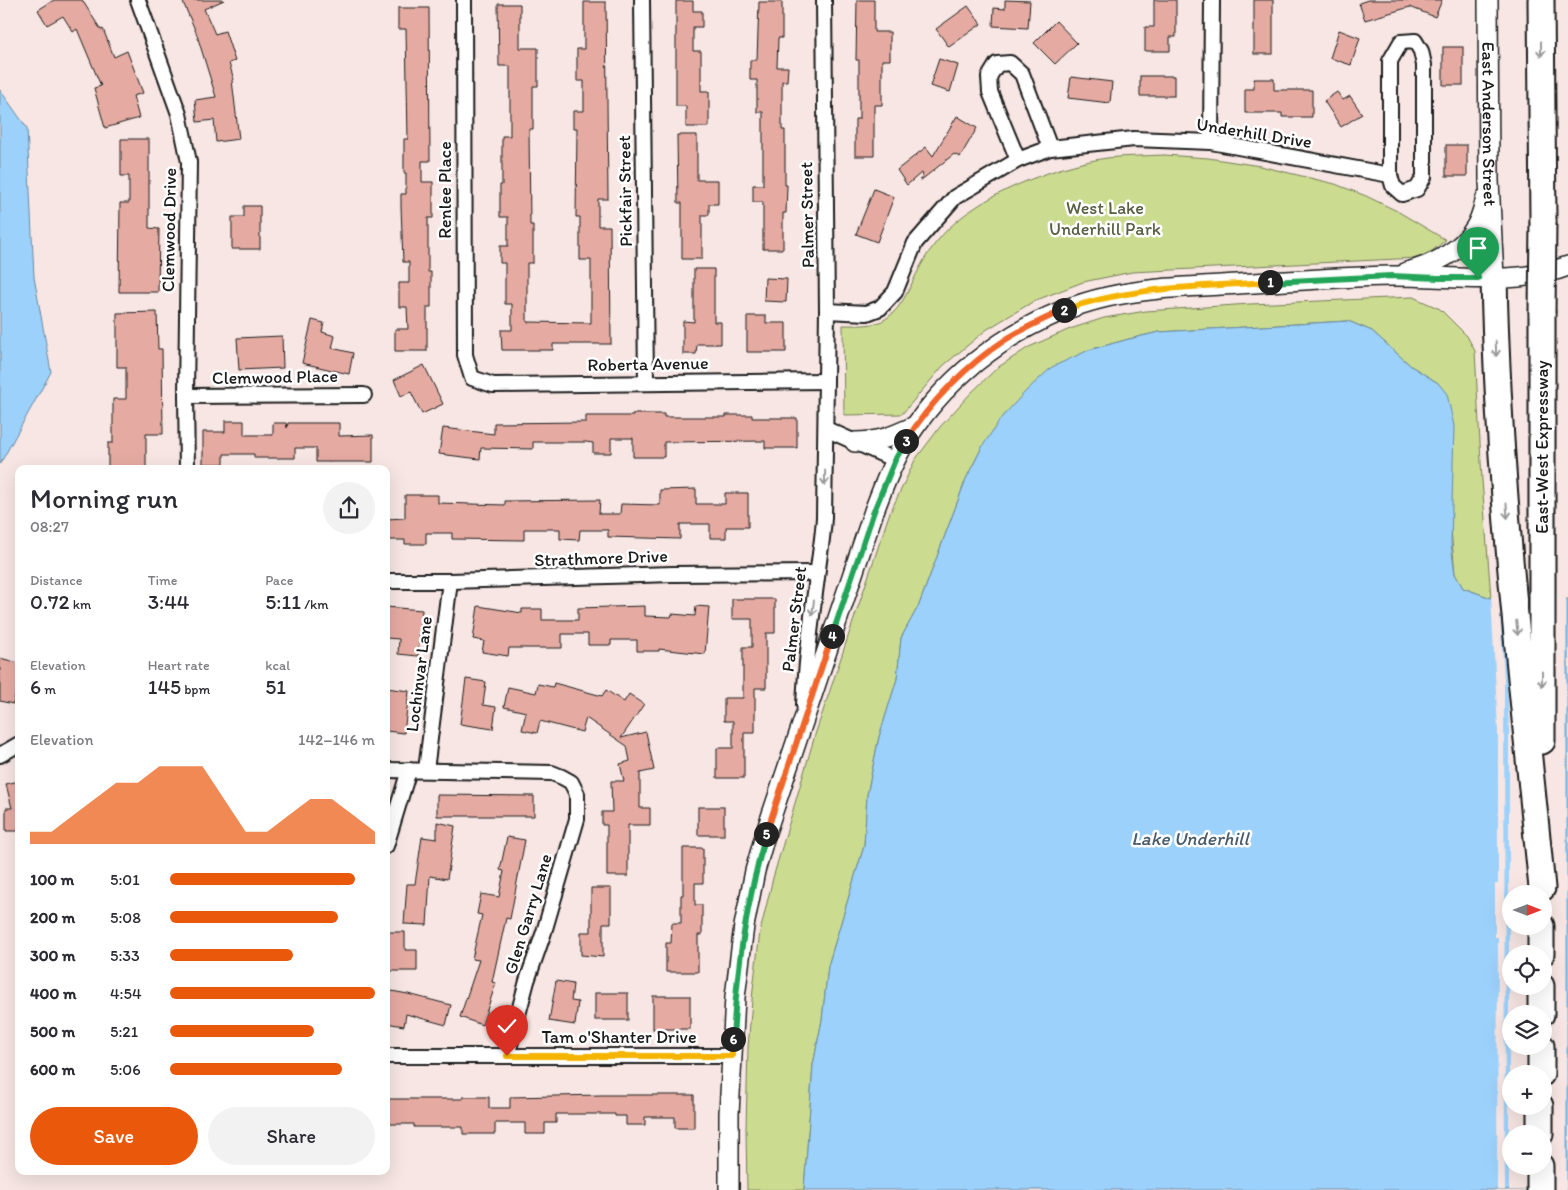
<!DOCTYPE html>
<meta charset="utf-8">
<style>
body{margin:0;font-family:Itim,sans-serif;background:#f2f2f3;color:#2b2b33;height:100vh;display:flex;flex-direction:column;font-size:19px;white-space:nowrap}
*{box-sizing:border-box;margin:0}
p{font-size:16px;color:#7c7c81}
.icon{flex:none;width:28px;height:28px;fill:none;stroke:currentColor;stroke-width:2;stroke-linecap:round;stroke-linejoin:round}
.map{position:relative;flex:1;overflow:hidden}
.panel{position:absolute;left:15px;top:465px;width:375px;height:710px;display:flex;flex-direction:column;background:#fff;border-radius:10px;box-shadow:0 5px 20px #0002}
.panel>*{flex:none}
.needle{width:32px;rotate:90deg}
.buttons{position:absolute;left:1502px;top:885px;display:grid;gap:10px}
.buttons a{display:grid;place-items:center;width:50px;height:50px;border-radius:50%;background:#fff;box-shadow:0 5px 20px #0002;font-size:25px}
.pin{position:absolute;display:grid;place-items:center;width:42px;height:42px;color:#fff;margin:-51px -21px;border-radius:50% 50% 50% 0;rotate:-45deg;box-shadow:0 0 5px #0007}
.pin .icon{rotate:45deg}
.km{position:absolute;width:25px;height:25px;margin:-12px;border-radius:50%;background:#222;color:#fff;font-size:14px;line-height:25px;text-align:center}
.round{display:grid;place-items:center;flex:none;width:52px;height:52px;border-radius:26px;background:#f2f2f3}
.overview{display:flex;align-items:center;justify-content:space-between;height:85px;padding:0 15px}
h1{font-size:28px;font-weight:600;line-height:38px}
.metrics{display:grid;grid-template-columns:repeat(3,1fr);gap:8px;height:85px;padding:5px 15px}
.metrics div{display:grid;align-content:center}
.metrics b{font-size:21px;font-weight:600}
.metrics small{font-size:14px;font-weight:400}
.metrics p{font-size:14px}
.chart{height:140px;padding:10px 15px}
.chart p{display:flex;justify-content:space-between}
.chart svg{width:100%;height:90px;margin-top:5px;fill:#ea580c;opacity:.7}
.action{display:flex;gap:10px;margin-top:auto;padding:10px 15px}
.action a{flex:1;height:58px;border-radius:30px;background:#ea580c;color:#fff;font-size:20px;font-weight:600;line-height:58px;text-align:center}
.action a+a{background:#f2f2f3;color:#2b2b33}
ul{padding:0 15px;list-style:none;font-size:16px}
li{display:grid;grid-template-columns:80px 60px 1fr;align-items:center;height:38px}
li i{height:12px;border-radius:6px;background:#ea580c}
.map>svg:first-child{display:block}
.green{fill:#cbdc90;stroke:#747c56}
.water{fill:#9cd1fb;stroke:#6989a2;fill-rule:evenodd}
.pier{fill:#f7e6e3;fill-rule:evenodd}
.building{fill:#e5aba2;stroke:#1c1c1c}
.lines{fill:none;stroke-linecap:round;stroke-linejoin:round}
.minor-casing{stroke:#1c1c1c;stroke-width:18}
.secondary-casing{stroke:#1c1c1c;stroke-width:22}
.motorway-casing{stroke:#1c1c1c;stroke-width:29}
.minor{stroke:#fff;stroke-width:14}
.secondary{stroke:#fff;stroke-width:19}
.motorway{stroke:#fff;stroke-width:25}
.motorway-bridge-casing{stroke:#1c1c1c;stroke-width:29;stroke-linecap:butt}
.motorway-bridge{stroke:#fff;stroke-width:25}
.oneway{stroke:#999}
.split-1-casing{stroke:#fff;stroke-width:10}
.split-2-casing{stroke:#fff;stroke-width:10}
.split-3-casing{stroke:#fff;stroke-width:10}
.split-4-casing{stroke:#fff;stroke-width:10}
.split-5-casing{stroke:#fff;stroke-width:10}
.split-6-casing{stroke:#fff;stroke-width:10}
.split-7-casing{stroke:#fff;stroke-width:10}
.split-1{stroke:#22a559;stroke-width:6}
.split-2{stroke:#f5b400;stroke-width:6}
.split-3{stroke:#f0652b;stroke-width:6}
.split-4{stroke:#22a559;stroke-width:6}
.split-5{stroke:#f0652b;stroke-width:6}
.split-6{stroke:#22a559;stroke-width:6}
.split-7{stroke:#f5b400;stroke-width:6}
.labels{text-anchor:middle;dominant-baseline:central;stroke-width:5;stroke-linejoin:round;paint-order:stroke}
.street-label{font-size:18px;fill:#1c1c1c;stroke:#fff}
.park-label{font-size:18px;fill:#595f45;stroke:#fff}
.water-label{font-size:19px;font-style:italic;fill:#495b6a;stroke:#fff}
</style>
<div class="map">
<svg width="1568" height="1190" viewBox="0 0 1568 1190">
<rect width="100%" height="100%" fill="#f7e6e3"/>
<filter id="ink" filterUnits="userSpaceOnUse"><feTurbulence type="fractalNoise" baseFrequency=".02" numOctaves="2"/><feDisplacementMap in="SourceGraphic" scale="10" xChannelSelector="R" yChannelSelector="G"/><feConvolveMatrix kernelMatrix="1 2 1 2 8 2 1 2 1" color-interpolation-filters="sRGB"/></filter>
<g filter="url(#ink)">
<!-- green -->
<g class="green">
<path d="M1164,155L1208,158L1260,166L1335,184L1366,196L1397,211L1446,240L1432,251L1417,258L1132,272L1083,282L1034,301L986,330L943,366L902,414L844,415L843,325C857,325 875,327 887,318C903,307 911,284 920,267C932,244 951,223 973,209C1008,185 1065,164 1107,158C1126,156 1145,156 1164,155Z"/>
<polygon points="1413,297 1440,309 1467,336 1475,351 1482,480 1491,598 1463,588 1455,574 1438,383 1411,366 1372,331 1348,321 1159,332 1129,339 1089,350 982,447 966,479 919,605 901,638 897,679 879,737 867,795 864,846 828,966 822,1020 813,1065 804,1190 747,1190 746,1129 748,1047 753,989 760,932 773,878 815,735 889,515 915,460 940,427 970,394 997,368 1029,347 1070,329 1104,318 1146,311 1250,304"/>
</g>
<!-- water -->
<g class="water">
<polygon points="0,90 27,128 34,277 51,372 0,464"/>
<path d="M1348,321L1372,331L1411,366L1438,383L1447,394L1454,426L1451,544L1455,574L1463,588L1491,598L1568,599V1190H804L813,1065L822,1020L828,966L864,846L867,795L879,737L897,679L901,638L919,605L966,479L982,447L1001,418L1027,390L1052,367L1089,350L1129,339L1159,332ZM1511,894H1544V926H1511ZM1511,954H1544V986H1511ZM1511,1014H1544V1046H1511ZM1511,1074H1544V1106H1511ZM1511,1134H1544V1166H1511Z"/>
</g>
<!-- pier -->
<g class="pier">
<polygon points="1491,596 1499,596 1504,679 1505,1190 1497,1190 1498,937 1495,937 1495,884 1498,884 1498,730"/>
<path d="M1502,596L1566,597V1190H1509V730L1505,627ZM1511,894H1544V926H1511ZM1511,954H1544V986H1511ZM1511,1014H1544V1046H1511ZM1511,1074H1544V1106H1511ZM1511,1134H1544V1166H1511Z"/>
</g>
<!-- building -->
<g class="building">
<polygon points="54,0 82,0 101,30 103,29 114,57 127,51 143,93 133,96 139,118 105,128 94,88 101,86 77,29 73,32 63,16 47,25 38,10"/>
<polygon points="182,0 224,0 204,9 215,34 225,31 235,61 229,63 234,80 232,80 239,139 216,142 214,120 197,122 195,100 216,97 196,32"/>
<polygon points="857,0 874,0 874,32 890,32 890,60 882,60 882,105 874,105 874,156 855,156 855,119 859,119 859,60 856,60"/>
<polygon points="1005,0 1030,1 1028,28 993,26 994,8 1005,9"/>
<polygon points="1154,0 1176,0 1176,37 1170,37 1170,51 1145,51 1145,27 1154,27"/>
<rect x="1254" y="0" width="19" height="54"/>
<polygon points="1368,0 1442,0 1435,17 1410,7 1365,20 1359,3"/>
<polygon points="676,1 693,1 693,11 702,11 702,27 693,27 693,51 701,51 701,91 709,91 709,127 686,127 686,106 676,106"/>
<polygon points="584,2 606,2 608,199 598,199 598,226 610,226 611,344 553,344 553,350 502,350 501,330 512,330 512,304 505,304 505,263 500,263 500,246 508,246 508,217 500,217 500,185 502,185 502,136 510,136 510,66 499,66 498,4 520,4 520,48 538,48 538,86 533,86 533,129 529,129 530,225 533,225 533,263 527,263 527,322 591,323 591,260 580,260 580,217 576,217 577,128 573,128 573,111 584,111 584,81 577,81 577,49 584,49"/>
<polygon points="759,2 782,2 782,38 778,38 777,67 788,67 787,81 782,81 782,130 785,130 785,185 787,185 786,213 783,213 783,249 763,249 763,202 753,202 753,185 763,185 763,112 757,112 757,80 750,80 750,60 757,60"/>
<polygon points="968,6 981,24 949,47 936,29"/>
<polygon points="398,8 429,8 430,161 422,161 422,182 433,182 433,218 428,218 428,272 431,272 431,307 427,307 427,351 395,351 395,329 408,329 407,307 399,307 399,283 409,283 409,262 403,262 401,206 401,194 406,194 406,173 404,173 404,139 408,139 406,29 398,29"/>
<polygon points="1056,21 1077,43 1055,64 1034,43"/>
<polygon points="1339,30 1360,38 1351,65 1330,58"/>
<rect x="1443" y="47" width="20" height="38"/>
<polygon points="939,59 958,65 950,92 930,86"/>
<rect x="1140" y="76" width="34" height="20"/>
<polygon points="1071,77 1112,82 1110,103 1068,98"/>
<polygon points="1254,79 1274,79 1274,90 1312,90 1312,117 1282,117 1282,113 1245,113 1245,89 1254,89"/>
<polygon points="1337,92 1343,100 1350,96 1362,114 1341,127 1324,101"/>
<polygon points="957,116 977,128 960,157 954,154 920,181 923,174 921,173 907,185 897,170 926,147 933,156"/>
<polygon points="677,135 697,135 697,180 718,180 718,204 709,204 709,215 702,215 702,259 682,259 682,203 678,203"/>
<polygon points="121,139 149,139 149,228 159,229 158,292 119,292 120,203 129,203 129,176 121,176"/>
<rect x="1446" y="145" width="21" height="31"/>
<polygon points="874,189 894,197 877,242 856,234"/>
<polygon points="244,206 260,206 260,249 232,249 232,217 244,217"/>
<polygon points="694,269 714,269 714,322 721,322 721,344 697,344 696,354 683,354 683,321 694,322"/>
<polygon points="765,278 787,279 786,302 764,301"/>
<polygon points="157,312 158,349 162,349 163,434 146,434 146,469 108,469 108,443 113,443 113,399 126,399 126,367 117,367 117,313"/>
<polygon points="747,316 766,316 766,323 786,323 786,352 747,352"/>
<polygon points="312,320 324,323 322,332 335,336 332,348 353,353 349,374 302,363"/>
<polygon points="282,336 283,368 239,370 237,338"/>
<polygon points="424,365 443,404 422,414 411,392 401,396 394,380"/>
<polygon points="633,414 664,414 664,417 726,417 726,415 752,415 752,418 797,418 797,448 765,448 765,441 664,442 664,457 633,457 633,438 611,438 611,453 593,453 593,443 586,442 533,442 533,449 481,448 480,459 439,454 443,428 494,434 494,423 586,422 586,416 633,416"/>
<polygon points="225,421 244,421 244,435 273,435 273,423 286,423 287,428 288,423 339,423 339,436 373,435 373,462 316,462 316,448 295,448 295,458 254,458 254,454 224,454 224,464 203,464 203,432 225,432"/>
<polygon points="696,489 696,504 725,504 725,493 748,493 748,527 726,527 726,538 710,538 710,524 680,524 680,539 608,537 608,530 580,530 579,540 560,539 560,529 524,529 524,540 452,539 452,533 426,533 426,544 405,544 405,540 386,540 386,519 405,518 405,495 438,495 438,503 505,505 505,501 600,500 599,514 620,514 621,504 660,505 660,490"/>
<polygon points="732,599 775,599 775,633 766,633 766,688 755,688 755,733 744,733 744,778 717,778 717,748 733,748 733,721 724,721 724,698 743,698 743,647 752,647 752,619 732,619"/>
<polygon points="478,606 522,613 522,609 542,609 542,620 578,620 578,608 645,606 645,616 671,617 672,614 695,616 696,606 709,607 705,654 659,649 659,651 637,651 637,640 611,640 611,645 588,645 588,634 562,634 562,648 509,648 508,656 482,652 484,641 473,639"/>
<polygon points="386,607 422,610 418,656 398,654 399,639 386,638"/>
<polygon points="0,658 19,663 19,680 13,704 0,701"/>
<polygon points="466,679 486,682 483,705 496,707 493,729 460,724"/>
<polygon points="554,683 602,696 606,690 624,702 629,694 644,704 621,738 646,732 654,770 640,773 640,808 650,808 650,825 628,825 628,876 607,876 607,825 602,825 602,812 612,812 611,781 624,781 620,764 630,761 627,746 586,718 582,732 540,721 537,733 522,730 526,712 504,707 508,687 536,693 538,684 553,687"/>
<polygon points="386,688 409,691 404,733 386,731"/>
<polygon points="19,781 19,831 6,831 6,808 12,808 6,784"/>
<polygon points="437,795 534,796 534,816 437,816"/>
<rect x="698" y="807" width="26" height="28"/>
<polygon points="437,822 455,826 447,879 430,876 427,925 404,924 407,884 415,884 422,837 437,839"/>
<polygon points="507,837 525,840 510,919 506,918 492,982 496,983 482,1025 460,1017 479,960 472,959 482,915 477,914 481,894 499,897 504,871 500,870"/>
<polygon points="683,848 703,848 703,883 695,883 695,905 702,905 702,935 698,935 698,972 666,972 666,943 671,943 672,923 681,923 681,895 683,895"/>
<polygon points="591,888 611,888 611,923 603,923 603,957 581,955 581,932 591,932"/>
<polygon points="386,932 405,932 405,950 417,950 417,971 386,971"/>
<polygon points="556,981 573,984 571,1001 578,1002 575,1025 549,1021"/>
<polygon points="386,990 408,994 451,1005 446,1025 406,1014 404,1026 386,1023"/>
<rect x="595" y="993" width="33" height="27"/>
<rect x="653" y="996" width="37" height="33"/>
<polygon points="601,1095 694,1095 694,1128 675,1128 675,1117 645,1117 645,1125 626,1125 626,1116 615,1116 615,1114 556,1114 556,1123 545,1123 545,1134 525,1134 525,1123 495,1123 495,1134 463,1134 463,1127 414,1127 414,1124 386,1124 386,1099 463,1099 463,1097 489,1097 489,1108 510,1108 510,1097"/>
</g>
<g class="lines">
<defs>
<g id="minor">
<polyline points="138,0 179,114 189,162 186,396 187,469"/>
<polyline points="464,0 465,355 472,378 493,385 826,381"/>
<polyline points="642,0 646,383"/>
<polygon points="1415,41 1421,51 1424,65 1424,177 1417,189 1402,194 1393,186 1390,175 1390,61 1401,42"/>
<polyline points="1211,142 1212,0"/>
<polyline points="1018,160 990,92 989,77 997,64 1010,63 1022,74 1050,148"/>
<polyline points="827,311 867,313 880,308 895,292 915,243 955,197 1018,160 1050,148 1134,139 1211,142 1390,175"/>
<polyline points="186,396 364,395"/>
<polyline points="826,429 895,460"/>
<polyline points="386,581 450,581 673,574 817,573"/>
<path d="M804,705C806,663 811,621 817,578C819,557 823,538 824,517L827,311L824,0"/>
<polyline points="0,755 19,744"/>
<polyline points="386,770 552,773 562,777 571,782 577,794 577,819 544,932 527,981 507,1056"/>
<polyline points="426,770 450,581"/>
<polyline points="386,846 409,770"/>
<polyline points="386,1056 732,1056"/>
</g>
<g id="secondary">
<path id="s1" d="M1488,0L1489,181L1494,277"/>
<path d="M1407,272C1431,266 1462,251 1475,228C1481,219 1483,209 1486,198"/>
<path d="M855,442C880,442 893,436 915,426"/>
<path d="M729,1190V1114L735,997L744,926L755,871L766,832L874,511C885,482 897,451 916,425C961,362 1032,314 1107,297C1150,287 1195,287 1238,284C1289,281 1339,277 1390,276C1446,275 1514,287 1568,266"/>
</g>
<g id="motorway">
<polyline points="1541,0 1543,222"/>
<path d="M1494,277C1498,481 1522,685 1542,888"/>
<polyline points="1542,741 1542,313"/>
<polyline points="1541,954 1541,926"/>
<polyline points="1541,1014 1541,986"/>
<polyline points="1541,1074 1541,1046"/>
<polyline points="1540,1134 1540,1106"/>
<polyline points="1540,1190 1540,1166"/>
</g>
</defs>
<!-- minor casing -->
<use href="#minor" class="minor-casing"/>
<!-- secondary casing -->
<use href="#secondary" class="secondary-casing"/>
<!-- motorway casing -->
<use href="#motorway" class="motorway-casing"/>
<!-- minor -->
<use href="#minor" class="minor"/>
<!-- secondary -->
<use href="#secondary" class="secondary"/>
<!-- motorway -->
<use href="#motorway" class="motorway"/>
<defs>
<polyline id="motorway-bridge" points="1542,313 1543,222"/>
</defs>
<!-- motorway-bridge casing -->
<use href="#motorway-bridge" class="motorway-bridge-casing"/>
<!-- motorway-bridge -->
<use href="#motorway-bridge" class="motorway-bridge"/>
</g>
<!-- one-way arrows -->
<defs><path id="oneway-shaft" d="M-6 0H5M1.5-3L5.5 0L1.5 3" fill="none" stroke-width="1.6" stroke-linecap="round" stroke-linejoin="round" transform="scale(1.25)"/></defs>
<g class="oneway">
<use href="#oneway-shaft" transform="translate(1541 49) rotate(90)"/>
<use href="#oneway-shaft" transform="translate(1496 349) rotate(88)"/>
<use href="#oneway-shaft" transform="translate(825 478) rotate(91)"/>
<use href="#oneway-shaft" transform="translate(1507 511) rotate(86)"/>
<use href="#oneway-shaft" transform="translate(813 608) rotate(97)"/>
<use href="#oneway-shaft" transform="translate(1517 628) rotate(84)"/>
<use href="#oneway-shaft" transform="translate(1542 679) rotate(90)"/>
</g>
</g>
<g class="lines" filter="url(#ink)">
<defs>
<polyline id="split-1" points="1270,282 1391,276 1438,278 1478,278"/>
<path id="split-2" d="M1064,310C1130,286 1201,287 1270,282"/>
<path id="split-3" d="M906,441C929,403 968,364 1005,340C1024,328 1044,319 1064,310"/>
<polyline id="split-4" points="832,636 874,511 895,460 906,441"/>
<polyline id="split-5" points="766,834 832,636"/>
<path id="split-6" d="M733,1039C737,966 746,904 766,834"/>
<polyline id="split-7" points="507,1056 732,1056 733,1039"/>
</defs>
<!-- split-1 casing -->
<use href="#split-1" class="split-1-casing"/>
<!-- split-2 casing -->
<use href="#split-2" class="split-2-casing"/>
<!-- split-3 casing -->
<use href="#split-3" class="split-3-casing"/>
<!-- split-4 casing -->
<use href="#split-4" class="split-4-casing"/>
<!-- split-5 casing -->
<use href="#split-5" class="split-5-casing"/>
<!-- split-6 casing -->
<use href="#split-6" class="split-6-casing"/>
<!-- split-7 casing -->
<use href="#split-7" class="split-7-casing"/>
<!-- split-1 -->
<use href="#split-1" class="split-1"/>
<!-- split-2 -->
<use href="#split-2" class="split-2"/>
<!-- split-3 -->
<use href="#split-3" class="split-3"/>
<!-- split-4 -->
<use href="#split-4" class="split-4"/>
<!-- split-5 -->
<use href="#split-5" class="split-5"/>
<!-- split-6 -->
<use href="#split-6" class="split-6"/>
<!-- split-7 -->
<use href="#split-7" class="split-7"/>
</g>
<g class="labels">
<!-- street labels -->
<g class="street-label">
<text stroke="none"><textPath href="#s1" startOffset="124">East Anderson Street</textPath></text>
<text transform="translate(1254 133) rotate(9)">Underhill Drive</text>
<text transform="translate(445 190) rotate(-90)">Renlee Place</text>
<text transform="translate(625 191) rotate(-91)">Pickfair Street</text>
<text transform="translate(807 215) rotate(-91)">Palmer Street</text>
<text transform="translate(169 230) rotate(-89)">Clemwood Drive</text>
<text transform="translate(648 364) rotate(-1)">Roberta Avenue</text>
<text transform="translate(275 377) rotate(-1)">Clemwood Place</text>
<text transform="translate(1542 447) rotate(-90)">East-West Expressway</text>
<text transform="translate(601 558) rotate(-2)">Strathmore Drive</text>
<text transform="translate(794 619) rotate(-83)">Palmer Street</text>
<text transform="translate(419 674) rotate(-83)">Lochinvar Lane</text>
<text transform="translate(528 914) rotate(-73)">Glen Garry Lane</text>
<text x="619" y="1037">Tam o'Shanter Drive</text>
</g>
<!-- park labels -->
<g class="park-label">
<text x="1105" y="208">West Lake<tspan x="1105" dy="21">Underhill Park</tspan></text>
</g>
<!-- water labels -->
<g class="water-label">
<text x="1190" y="838">Lake Underhill</text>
</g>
</g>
</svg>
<div class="buttons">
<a><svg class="needle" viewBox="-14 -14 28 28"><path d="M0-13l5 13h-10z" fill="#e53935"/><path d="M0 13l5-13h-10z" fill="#7c7c81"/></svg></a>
<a><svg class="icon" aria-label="locate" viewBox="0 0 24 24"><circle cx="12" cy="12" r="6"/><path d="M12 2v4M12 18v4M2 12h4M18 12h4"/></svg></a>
<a><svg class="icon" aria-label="layers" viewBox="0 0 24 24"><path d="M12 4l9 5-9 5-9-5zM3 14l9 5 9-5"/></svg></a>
<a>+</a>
<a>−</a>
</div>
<div class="pin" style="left:1478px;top:278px;background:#1e9e55"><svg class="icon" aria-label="arrive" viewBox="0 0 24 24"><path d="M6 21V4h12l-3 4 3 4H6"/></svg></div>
<div class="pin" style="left:507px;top:1056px;background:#d93025"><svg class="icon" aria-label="check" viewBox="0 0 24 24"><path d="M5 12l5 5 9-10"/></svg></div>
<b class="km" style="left:1270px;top:282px">1</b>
<b class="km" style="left:1064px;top:310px">2</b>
<b class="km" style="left:906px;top:441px">3</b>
<b class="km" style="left:832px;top:636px">4</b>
<b class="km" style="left:766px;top:834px">5</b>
<b class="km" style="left:733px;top:1039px">6</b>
<section class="panel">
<div class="overview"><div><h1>Morning run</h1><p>08:27</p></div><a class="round"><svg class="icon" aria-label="share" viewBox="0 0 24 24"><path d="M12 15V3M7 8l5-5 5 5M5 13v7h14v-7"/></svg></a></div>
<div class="metrics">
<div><p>Distance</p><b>0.72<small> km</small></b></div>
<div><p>Time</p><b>3:44</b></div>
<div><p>Pace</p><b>5:11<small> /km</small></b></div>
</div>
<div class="metrics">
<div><p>Elevation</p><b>6<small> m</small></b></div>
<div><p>Heart rate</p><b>145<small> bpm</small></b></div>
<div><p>kcal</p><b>51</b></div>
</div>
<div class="chart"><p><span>Elevation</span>142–146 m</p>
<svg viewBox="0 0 160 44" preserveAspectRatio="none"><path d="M0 44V38L10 38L20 30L30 22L40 14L50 14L60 6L70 6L80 6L90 22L100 38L110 38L120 30L130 22L140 22L150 30L160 38V44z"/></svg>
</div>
<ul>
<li><b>100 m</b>5:01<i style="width:90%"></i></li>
<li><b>200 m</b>5:08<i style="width:82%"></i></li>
<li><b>300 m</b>5:33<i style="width:60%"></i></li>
<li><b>400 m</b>4:54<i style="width:100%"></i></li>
<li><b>500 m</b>5:21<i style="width:70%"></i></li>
<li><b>600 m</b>5:06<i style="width:84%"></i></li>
</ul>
<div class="action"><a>Save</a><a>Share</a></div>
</section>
</div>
